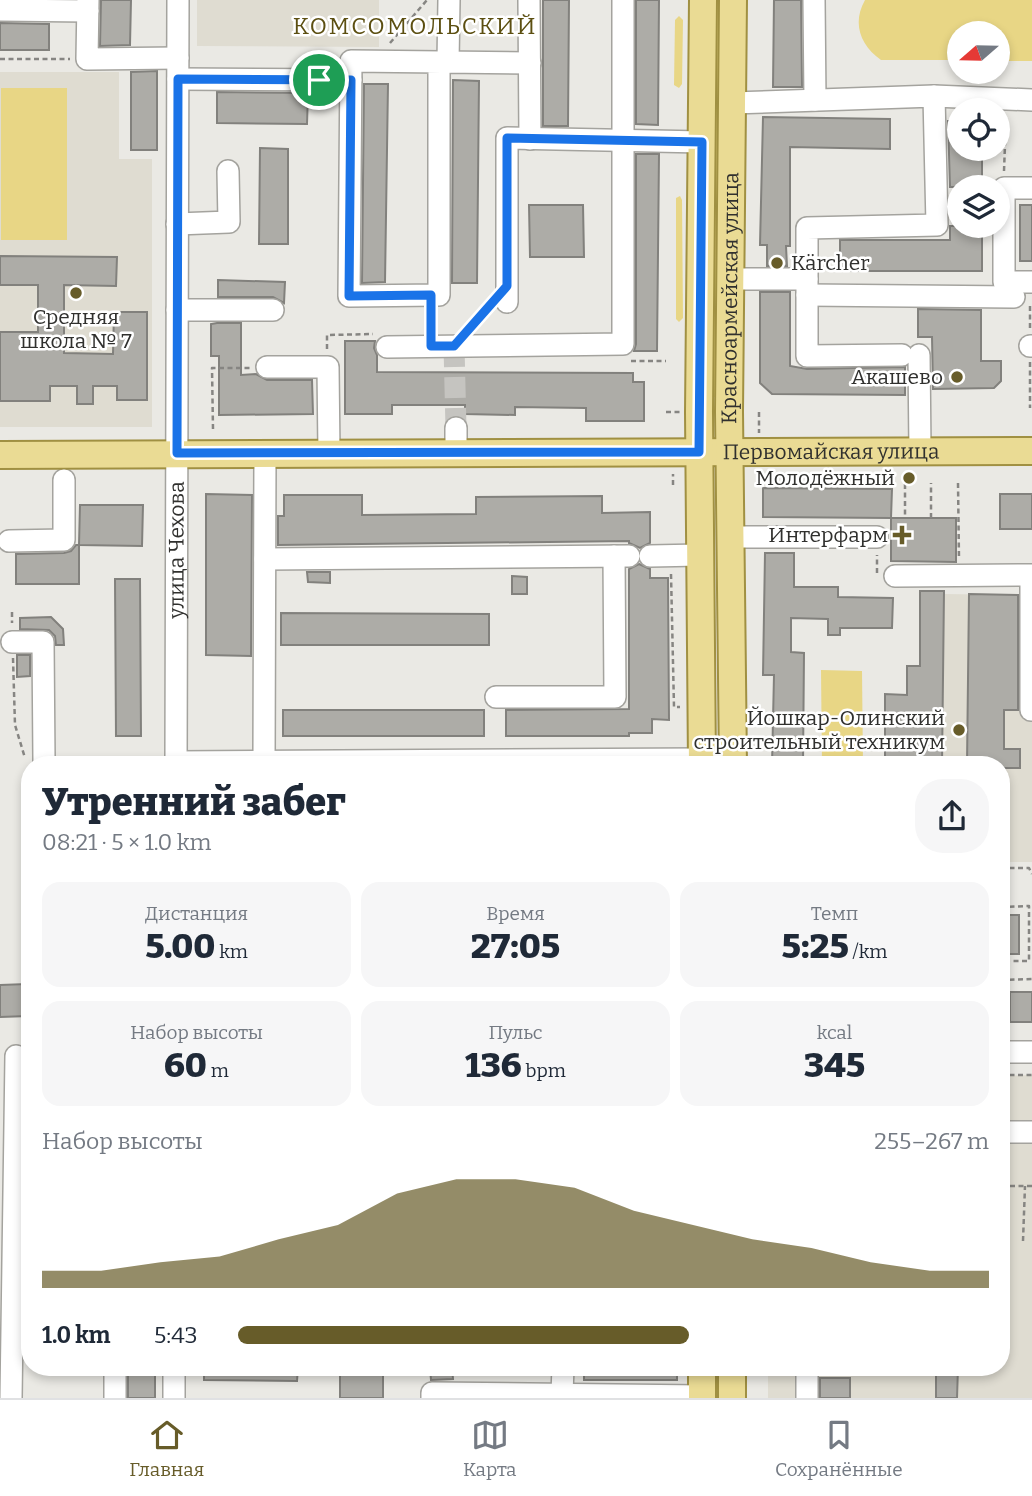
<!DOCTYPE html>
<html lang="ru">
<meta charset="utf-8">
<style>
body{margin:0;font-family:Bitter,serif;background:#f6f6f7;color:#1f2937;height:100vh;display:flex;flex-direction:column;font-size:26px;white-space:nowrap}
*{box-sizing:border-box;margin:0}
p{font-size:23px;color:#747a83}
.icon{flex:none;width:38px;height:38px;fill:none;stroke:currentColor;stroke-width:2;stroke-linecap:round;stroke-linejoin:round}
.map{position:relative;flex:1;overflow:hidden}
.side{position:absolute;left:21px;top:756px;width:989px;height:620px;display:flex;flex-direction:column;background:#fff;border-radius:28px;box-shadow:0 4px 10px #0003}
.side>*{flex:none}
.needle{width:46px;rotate:250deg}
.tools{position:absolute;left:947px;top:21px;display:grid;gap:14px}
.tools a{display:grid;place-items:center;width:63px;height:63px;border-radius:50%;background:#fff;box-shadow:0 4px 10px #0003;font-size:35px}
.pin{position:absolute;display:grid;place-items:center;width:60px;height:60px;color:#fff;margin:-30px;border:4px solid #fff;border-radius:50%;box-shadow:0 2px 7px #0007}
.round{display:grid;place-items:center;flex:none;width:74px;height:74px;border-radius:28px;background:#f6f6f7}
.summary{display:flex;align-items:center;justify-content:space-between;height:119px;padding:0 21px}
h1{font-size:38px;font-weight:800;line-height:52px}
.metrics{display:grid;grid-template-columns:repeat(3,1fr);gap:10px;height:119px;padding:7px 21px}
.metrics div{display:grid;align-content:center;border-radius:18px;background:#f6f6f7;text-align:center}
.metrics b{font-size:35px;font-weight:800}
.metrics small{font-size:19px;font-weight:400}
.metrics p{font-size:19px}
.chart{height:196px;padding:14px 21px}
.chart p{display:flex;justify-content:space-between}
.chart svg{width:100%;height:126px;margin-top:7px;fill:#675c29;opacity:.7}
ul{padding:0 21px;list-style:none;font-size:23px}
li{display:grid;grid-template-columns:112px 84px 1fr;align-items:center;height:52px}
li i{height:18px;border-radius:9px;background:#675c29}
.tabs{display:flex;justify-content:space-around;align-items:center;height:98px;border-top:2px solid #e0e1e3;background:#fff;font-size:19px;color:#747a83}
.tabs a{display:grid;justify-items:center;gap:4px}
.tabs .active{color:#675c29}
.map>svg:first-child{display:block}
.built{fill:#dfdcd1}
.green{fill:#e8d685}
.building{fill:#adaca7;stroke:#82817d;stroke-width:2}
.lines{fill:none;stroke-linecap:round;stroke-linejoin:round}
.minor-tunnel{stroke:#c5c4c0;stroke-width:21;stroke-dasharray:21 10;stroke-linecap:butt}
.minor-casing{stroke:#a4a39e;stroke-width:24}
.major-casing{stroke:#a09042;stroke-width:30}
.path{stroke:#868582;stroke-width:2.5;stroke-dasharray:5 3.5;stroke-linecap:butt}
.minor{stroke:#fff;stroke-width:21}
.major{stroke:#eadb94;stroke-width:26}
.route-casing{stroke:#fff;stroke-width:14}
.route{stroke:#1a73e8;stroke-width:9}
.poi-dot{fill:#675c29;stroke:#fff;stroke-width:2.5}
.labels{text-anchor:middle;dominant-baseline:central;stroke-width:5;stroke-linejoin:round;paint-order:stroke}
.poi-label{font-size:21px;fill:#30302e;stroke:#fff;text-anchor:end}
.street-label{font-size:21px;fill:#30302e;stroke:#fff}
.neighbourhood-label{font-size:23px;letter-spacing:2px;fill:#5c4f11;stroke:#fff}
</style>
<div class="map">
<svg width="1032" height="1398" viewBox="0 0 1032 1398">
<rect width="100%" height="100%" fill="#eae9e4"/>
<!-- built -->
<g class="built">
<polygon points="197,0 379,0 379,47 197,46"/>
<polygon points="0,72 119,72 119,159 152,159 152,427 0,427"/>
<polygon points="920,591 944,591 945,594 1021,595 1032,632 1032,862 1001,862 1001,765 885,765 885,694 907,694 907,666 920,665"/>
<polygon points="1032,1075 1032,1398 768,1398 768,1367 1001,1367 1001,1076"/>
</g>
<!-- green -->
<g class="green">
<polygon points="716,0 721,0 715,397 710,397"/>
<path d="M865,0H1032V61H998V33H959V60H881C860,45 852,23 865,0Z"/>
<polygon points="679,16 683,20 682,84 679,88 674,85 675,20"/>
<rect x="1" y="88" width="66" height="152"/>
<polygon points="680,196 682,200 683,318 679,322 676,319 676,198"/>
<polygon points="821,670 862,671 863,765 822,765"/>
</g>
<!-- building -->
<g class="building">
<polygon points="101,0 131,0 130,45 100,46"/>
<polygon points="543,0 569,0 568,126 543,126"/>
<polygon points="636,0 659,0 658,125 636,124"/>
<polygon points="774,0 801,0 802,87 773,87"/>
<polygon points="0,23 49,24 49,50 0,50"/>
<polygon points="157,71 157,150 131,150 131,72"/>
<polygon points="453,80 479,81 477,283 452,283"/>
<polygon points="364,84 388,84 385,282 362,283"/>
<polygon points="217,92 308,93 307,124 217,123"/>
<polygon points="763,117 890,119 890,149 790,147 790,246 786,246 787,266 767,266 767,245 760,245"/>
<polygon points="948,121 959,121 959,149 982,149 982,187 950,187"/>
<polygon points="260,148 288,149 288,244 259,244"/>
<polygon points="636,154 659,154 657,351 634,351 636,344"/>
<polygon points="529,205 583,205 584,257 530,257"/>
<rect x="1020" y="205" width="12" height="56"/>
<polygon points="950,226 982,226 982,271 840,271 840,240 950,240"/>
<polygon points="0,256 117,257 116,286 64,285 64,353 113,354 114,312 147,312 147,400 117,400 117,386 93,386 93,404 77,404 77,386 50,386 50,401 0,401 0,332 38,332 38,285 0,285"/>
<polygon points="218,280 285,282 284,303 273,297 218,297"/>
<polygon points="760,292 790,292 790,366 807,369 905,367 905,395 772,394 760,383"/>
<polygon points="918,309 981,310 981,361 1001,361 1001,381 994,388 933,389 932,337 918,337"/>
<polygon points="217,323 241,323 241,375 256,374 267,380 312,380 313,414 219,415 219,356 211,356 211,324"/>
<polygon points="345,341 375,341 374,348 377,355 377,372 633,373 633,382 644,382 644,421 586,421 586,408 515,407 515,415 465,414 465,405 392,405 392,414 345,414"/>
<polygon points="763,488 892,489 891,518 763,517"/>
<polygon points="206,494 252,495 251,656 206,655"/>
<rect x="1000" y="494" width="32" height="35"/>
<polygon points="284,495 362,495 362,515 476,514 476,497 602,496 602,513 650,512 650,543 640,548 629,543 629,541 278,545 278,516 284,516"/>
<polygon points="80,505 143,505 142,546 79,545"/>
<polygon points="891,518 956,518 956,562 891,561"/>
<polygon points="76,545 79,545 79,584 16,584 16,554 64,553 71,551"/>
<polygon points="765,553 794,553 794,587 838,587 838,597 893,598 892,628 840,628 840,635 828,635 828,619 791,618 791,652 804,653 803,765 772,765 774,675 763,675"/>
<polygon points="639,564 650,569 650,578 668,578 669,720 652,719 652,733 629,733 629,736 506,736 506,710 629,709 629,569"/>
<polygon points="307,572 330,572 330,583 308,582"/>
<polygon points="512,576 527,577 527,594 512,594"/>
<polygon points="115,579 140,579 141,736 116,736"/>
<polygon points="920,591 944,591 942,765 885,765 885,694 907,695 907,666 920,666"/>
<polygon points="969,594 1018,595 1018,710 1004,710 1004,749 1020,749 1020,768 1001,768 1001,765 967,765"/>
<polygon points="281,613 489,614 489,645 281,645"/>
<polygon points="51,617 63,629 64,645 56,645 55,636 49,630 20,629 20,618"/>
<polygon points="17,655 30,655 30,676 17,677"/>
<rect x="283" y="710" width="201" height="26"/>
<rect x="1001" y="915" width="18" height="39"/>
<polygon points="27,984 28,1016 0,1017 0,985"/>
<rect x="1010" y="992" width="22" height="30"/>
<rect x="128" y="1367" width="27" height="31"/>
<polygon points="204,1367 298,1367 297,1381 204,1380"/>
<rect x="340" y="1367" width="43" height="31"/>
<polygon points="452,1367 453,1379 431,1380 430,1368"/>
<rect x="584" y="1367" width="93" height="13"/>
<polygon points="936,1367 958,1367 957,1398 936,1398"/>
<rect x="820" y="1378" width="30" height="20"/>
</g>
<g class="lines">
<!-- minor-tunnel -->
<polyline class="minor-tunnel" points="454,346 456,428"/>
<defs>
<g id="minor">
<polyline points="88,0 87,59 178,58"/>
<polyline points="529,0 530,139"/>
<polyline points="814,0 815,100"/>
<polyline points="0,10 88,11"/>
<polyline points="439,62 439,295 349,296 351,61 530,63"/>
<polyline points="448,62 449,0"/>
<polyline points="178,79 351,80"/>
<polyline points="934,96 1032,100"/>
<polyline points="732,103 934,96 937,225 807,228 807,279"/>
<polyline points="1032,188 1004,188 1004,282 1032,282"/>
<polyline points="177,224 229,222 228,171"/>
<polyline points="730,279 807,279 807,356 902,355"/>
<polyline points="807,295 1014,297"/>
<polyline points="507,302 507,138 702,142"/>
<polyline points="177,310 273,310"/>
<polyline points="1030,346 1032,346"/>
<polyline points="387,347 623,344 623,0"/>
<polyline points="919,355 920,451"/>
<polyline points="267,367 328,367 329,453"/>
<polyline points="456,428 456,452"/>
<polyline points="730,537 877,537"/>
<polyline points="9,541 64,540 64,480"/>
<polyline points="650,556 700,555"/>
<polyline points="265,559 629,556"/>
<polyline points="895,576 1032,575"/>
<polyline points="12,642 43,642 44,761"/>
<polyline points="496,697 615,697 614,556"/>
<polyline points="1031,710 1031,576"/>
<polyline points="176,762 702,759"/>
<polyline points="264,762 265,453"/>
<path id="s1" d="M176,765L178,0"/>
<polyline points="1001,1052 1032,1052"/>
<polyline points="1006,1132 1032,1132"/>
<polyline points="807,1367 807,1398"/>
<polyline points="562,1394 563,1367"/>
<polyline points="11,1398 16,1056"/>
<polyline points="115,1398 115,1367"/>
<polyline points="174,1398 174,1367"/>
<polyline points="432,1398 432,1393 702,1396"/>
</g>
<g id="major">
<path id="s2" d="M0,455L1032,451"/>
<polyline points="702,765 699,412 703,0"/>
<path id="s3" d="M733,765L729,412L733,0"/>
<polyline points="702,1367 702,1398"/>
<polyline points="732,1398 732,1367"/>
</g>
</defs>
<!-- minor casing -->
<use href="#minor" class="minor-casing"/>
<!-- major casing -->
<use href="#major" class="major-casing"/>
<!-- path -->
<g class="path">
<polyline points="390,43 427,0"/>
<polyline points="0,59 70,59"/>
<polyline points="1004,171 1006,118"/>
<polyline points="431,312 431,330"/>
<polyline points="470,328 491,304"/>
<polyline points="1030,328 1030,306"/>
<polyline points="327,349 327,335 373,334"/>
<polyline points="631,361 666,361"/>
<polyline points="1030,362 1030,408"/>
<polyline points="666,412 680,412"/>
<polyline points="759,412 759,433"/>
<polyline points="213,429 212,368 250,368"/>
<polyline points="958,483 959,559"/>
<polyline points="905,484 905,518"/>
<polyline points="673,485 673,474"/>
<polyline points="931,518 931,483"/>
<polyline points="877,573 877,555"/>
<polyline points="671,574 674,707 680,707"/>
<polyline points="12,612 12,623"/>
<polyline points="13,658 15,725 25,758"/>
<polyline points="26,804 30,807"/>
<polyline points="1001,868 1029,868 1032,874"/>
<polyline points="1001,907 1029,906 1029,961 1001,961"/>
<polyline points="1001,980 1032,979"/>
<polyline points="1001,1075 1032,1075"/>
<polyline points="1006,1156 1006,1186 1032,1186"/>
<polyline points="1023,1241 1025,1186"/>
<polyline points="516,1375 531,1367"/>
</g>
<!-- minor -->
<use href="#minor" class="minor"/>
<!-- major -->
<use href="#major" class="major"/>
</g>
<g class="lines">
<defs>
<polygon id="route" points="178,79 351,80 349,296 431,295 431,346 454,346 507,286 507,138 702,142 699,452 177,453"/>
</defs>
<!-- route casing -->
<use href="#route" class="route-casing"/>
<!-- route -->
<use href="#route" class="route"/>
</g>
<!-- markers -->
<g class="poi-dot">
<circle cx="777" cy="263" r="7"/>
<circle cx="76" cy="293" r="7"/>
<circle cx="957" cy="377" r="7"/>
<circle cx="909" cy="478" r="7"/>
<path d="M898.5 524.5h7v7h7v7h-7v7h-7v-7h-7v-7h7z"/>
<circle cx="959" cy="730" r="7"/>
</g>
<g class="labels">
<!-- poi labels -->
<g class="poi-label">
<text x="791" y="263" text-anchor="start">Kärcher</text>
<text x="76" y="317" text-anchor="middle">Средняя<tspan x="76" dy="24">школа № 7</tspan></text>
<text x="943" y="377">Акашево</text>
<text x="895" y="478">Молодёжный</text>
<text x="888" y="535">Интерфарм</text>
<text x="945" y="718">Йошкар-Олинский<tspan x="945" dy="24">строительный техникум</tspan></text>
</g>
<!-- street labels -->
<g class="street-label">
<text stroke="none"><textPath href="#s3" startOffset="467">Красноармейская улица</textPath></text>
<text stroke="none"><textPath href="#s2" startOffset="831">Первомайская улица</textPath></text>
<text stroke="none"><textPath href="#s1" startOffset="215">улица Чехова</textPath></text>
</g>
<!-- neighbourhood labels -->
<g class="neighbourhood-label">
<text x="415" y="26">КОМСОМОЛЬСКИЙ</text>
</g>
</g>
</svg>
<div class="tools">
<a><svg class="needle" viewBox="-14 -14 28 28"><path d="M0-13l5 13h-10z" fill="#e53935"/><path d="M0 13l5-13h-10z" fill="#747a83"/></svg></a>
<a><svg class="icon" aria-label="locate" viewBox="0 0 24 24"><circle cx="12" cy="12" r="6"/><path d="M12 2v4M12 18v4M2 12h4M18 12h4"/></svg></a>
<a><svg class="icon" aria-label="layers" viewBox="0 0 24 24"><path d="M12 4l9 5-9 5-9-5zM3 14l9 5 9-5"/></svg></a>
</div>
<div class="pin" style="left:319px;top:80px;background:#1e9e55"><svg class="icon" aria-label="arrive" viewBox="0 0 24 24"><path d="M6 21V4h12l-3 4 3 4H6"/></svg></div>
<section class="side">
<div class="summary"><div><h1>Утренний забег</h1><p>08:21 · 5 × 1.0 km</p></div><a class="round"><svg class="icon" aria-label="share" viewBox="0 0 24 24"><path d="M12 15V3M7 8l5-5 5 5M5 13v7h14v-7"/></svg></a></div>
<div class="metrics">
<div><p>Дистанция</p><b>5.00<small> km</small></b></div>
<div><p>Время</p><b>27:05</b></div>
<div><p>Темп</p><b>5:25<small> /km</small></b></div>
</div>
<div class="metrics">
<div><p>Набор высоты</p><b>60<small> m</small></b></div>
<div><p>Пульс</p><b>136<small> bpm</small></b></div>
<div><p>kcal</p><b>345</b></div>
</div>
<div class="chart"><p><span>Набор высоты</span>255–267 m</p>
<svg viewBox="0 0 160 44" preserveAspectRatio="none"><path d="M0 44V38L10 38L20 35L30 33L40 27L50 22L60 11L70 6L80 6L90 9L100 17L110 22L120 27L130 30L140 35L150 38L160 38V44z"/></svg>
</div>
<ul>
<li><b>1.0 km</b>5:43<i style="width:60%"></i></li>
</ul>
</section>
</div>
<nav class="tabs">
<a class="active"><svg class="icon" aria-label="home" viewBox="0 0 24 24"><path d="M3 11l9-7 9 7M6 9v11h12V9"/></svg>Главная</a>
<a><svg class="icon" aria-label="map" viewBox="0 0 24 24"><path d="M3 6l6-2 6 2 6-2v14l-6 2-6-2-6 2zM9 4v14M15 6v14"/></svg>Карта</a>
<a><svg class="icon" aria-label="saved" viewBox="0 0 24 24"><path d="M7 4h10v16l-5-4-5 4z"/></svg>Сохранённые</a>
</nav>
